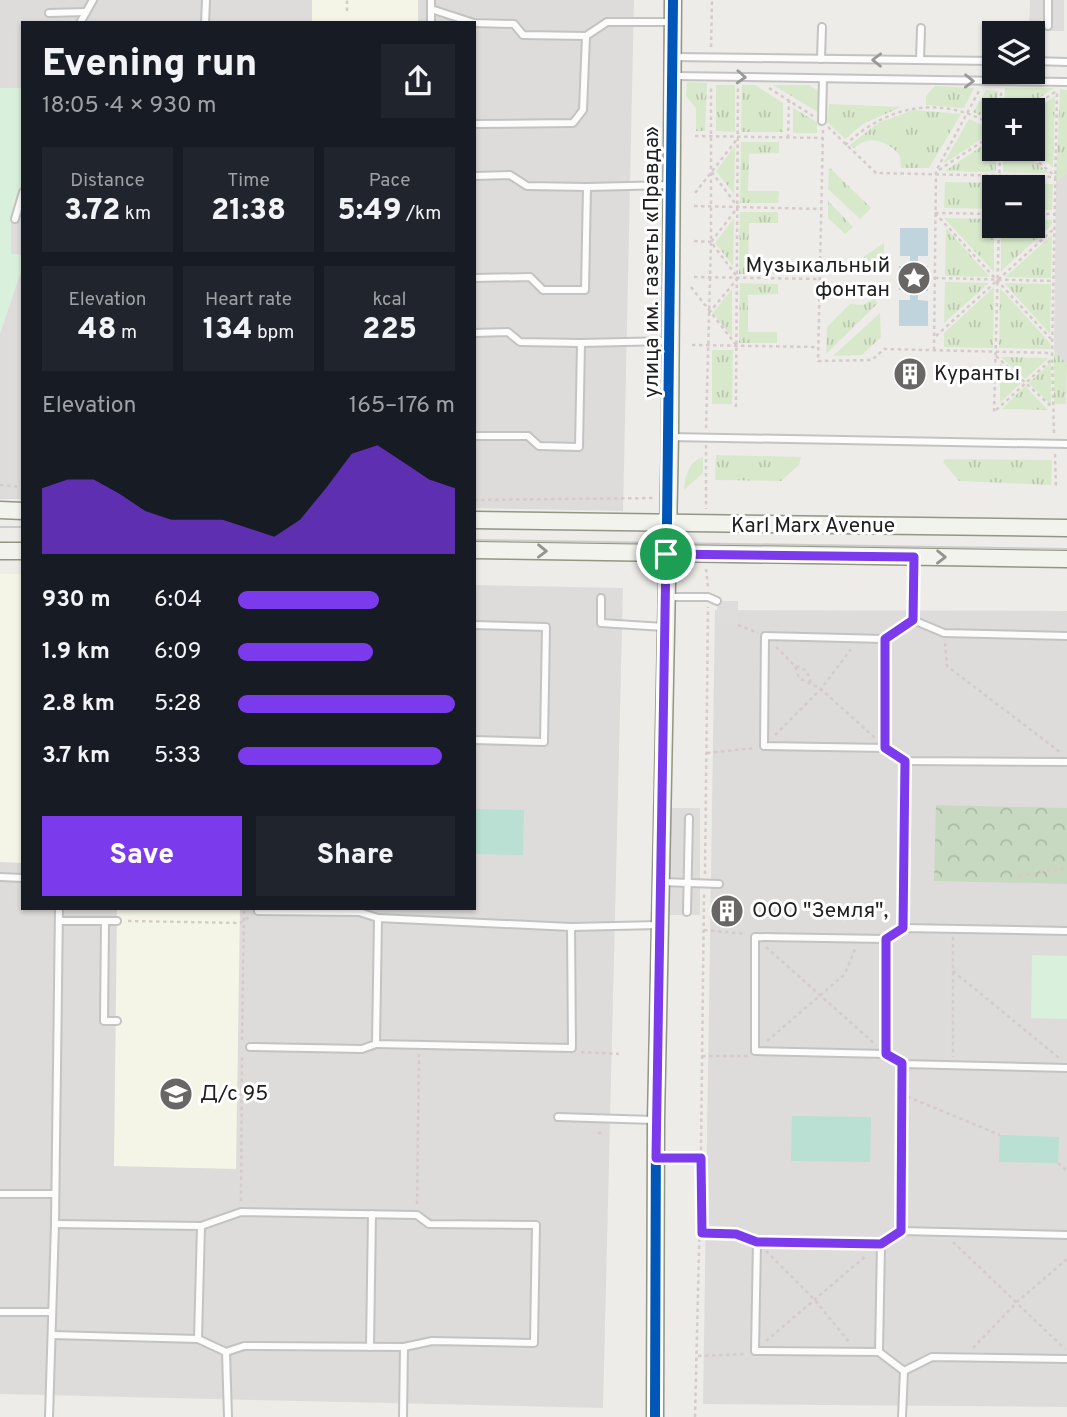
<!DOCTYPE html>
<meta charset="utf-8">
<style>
body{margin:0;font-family:Overpass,sans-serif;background:#20242c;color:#f1f3f6;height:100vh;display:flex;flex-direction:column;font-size:26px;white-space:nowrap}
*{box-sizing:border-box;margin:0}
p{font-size:23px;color:#9ea1a6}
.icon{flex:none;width:38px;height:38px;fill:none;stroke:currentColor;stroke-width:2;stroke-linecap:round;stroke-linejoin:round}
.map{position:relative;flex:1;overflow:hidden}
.sheet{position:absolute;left:21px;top:21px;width:455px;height:889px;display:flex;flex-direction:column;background:#171b24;border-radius:0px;box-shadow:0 2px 5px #0004}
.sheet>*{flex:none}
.tools{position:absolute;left:982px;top:21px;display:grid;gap:14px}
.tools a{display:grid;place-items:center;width:63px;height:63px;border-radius:0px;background:#171b24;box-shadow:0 2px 5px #0004;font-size:35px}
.pin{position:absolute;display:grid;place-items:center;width:60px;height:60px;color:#fff;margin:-30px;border:4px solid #fff;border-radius:50%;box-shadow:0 2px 7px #0007}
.round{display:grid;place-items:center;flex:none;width:74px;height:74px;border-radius:0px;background:#20242c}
.headline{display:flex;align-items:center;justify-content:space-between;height:119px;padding:0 21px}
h1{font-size:38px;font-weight:800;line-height:52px}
.metrics{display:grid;grid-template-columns:repeat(3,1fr);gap:10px;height:119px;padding:7px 21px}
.metrics div{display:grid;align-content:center;border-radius:0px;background:#20242c;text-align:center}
.metrics b{font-size:30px;font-weight:800}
.metrics small{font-size:19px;font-weight:400}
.metrics p{font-size:19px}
.chart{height:196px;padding:14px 21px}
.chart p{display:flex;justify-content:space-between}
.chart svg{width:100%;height:126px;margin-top:7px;fill:#7c3aed;opacity:.7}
.button{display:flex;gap:14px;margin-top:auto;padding:14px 21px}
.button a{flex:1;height:80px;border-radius:0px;background:#7c3aed;color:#fff;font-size:28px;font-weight:800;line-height:80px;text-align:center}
.button a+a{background:#20242c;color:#f1f3f6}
ul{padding:0 21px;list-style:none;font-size:23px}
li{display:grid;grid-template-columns:112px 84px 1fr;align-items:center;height:52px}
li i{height:18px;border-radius:9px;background:#7c3aed}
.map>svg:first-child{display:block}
.residential{fill:#dddcda}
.education{fill:#f4f5e6}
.grass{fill:url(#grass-tufts)}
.forest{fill:url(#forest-crowns)}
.park{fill:#d9f0dc}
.pitch{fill:#b9e0d2}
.parking{fill:#dedddc}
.water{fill:#c0d4dd}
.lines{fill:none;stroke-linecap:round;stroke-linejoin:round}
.lane-casing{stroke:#c3c3c1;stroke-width:10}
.secondary-casing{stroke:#929683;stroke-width:19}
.path{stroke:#d6cbc9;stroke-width:2.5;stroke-dasharray:3.5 3.5;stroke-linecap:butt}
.lane{stroke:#fcfcfc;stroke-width:6}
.secondary{stroke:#f1f3ec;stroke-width:16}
.tram{stroke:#cbcbca;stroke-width:2}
.cycleway-casing{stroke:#fff;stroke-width:15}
.cycleway{stroke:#0057b8;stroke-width:10}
.oneway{stroke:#999}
.oneway2{stroke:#939490}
.route-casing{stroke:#fff;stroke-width:14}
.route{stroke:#7c3aed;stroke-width:9}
.labels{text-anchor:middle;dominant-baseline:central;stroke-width:6;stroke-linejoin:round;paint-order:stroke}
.street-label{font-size:21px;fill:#202020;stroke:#fff}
.poi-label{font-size:21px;fill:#202020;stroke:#fff;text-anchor:start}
</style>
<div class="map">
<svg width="1067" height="1417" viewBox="0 0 1067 1417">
<defs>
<pattern id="grass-tufts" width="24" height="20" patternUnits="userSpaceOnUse" patternTransform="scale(1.75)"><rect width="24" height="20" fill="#d8e8cb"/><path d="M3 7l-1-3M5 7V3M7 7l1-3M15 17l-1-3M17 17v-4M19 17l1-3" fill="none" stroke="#b9c7ae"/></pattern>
<pattern id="forest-crowns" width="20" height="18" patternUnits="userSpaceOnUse" patternTransform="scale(1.75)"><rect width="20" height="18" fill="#c8d9c1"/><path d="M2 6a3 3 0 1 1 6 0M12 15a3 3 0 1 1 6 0" fill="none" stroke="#acbaa6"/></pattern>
</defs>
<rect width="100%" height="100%" fill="#edece9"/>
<!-- residential -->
<g class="residential">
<polygon points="0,0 634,0 623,511 474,508 474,23 23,23 23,499 0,499"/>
<polygon points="0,578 23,578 23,908 474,908 474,585 623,588 603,1408 0,1394"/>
<polygon points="715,610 1067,611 1067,1407 703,1404"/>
</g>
<!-- education -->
<g class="education">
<rect x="312" y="0" width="106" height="23"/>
<polygon points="0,574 23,574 23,863 0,862"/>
<polygon points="117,908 240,908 236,1169 114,1166"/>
</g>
<!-- grass -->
<g class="grass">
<polygon points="687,82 707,83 705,131 696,131 696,108 686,96"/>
<polygon points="716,85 735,85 735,132 716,131"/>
<polygon points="742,85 755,85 783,103 783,132 741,132"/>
<polygon points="773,85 809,85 818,91 818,112"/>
<polygon points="935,86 974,88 964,108 926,105 926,96"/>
<polygon points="1005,88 1054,88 1021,110 1004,110"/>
<polygon points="1060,89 1067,90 1067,173 1056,181"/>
<polygon points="986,90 998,91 994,122 973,112"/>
<polygon points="1055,96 1053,167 1030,149 1033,111"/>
<polygon points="829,104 901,107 863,124 845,139 827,122"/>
<polygon points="793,108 817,122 817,133 793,133"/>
<path d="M913,110L961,114L929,168H901L900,156C889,141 869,134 854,148L850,145L878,123Z"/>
<polygon points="969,119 994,131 943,164"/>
<polygon points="994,138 996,172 945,171"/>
<polygon points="741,142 779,142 779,153 749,154 748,191 779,191 778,203 740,203"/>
<polygon points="735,146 734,194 716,171"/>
<polygon points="1003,149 1019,149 1049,173 1003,172"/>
<polygon points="829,167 871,208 860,219 828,189"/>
<polygon points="945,182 996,183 994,209 944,208"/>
<polygon points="1002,183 1053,184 1052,210 1033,209 1032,187 1002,187"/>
<polygon points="828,201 853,227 845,234 828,218"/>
<polygon points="740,212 778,212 778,223 749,223 748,263 778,264 778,274 739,274"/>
<polygon points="734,218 733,266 715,243"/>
<polygon points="944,218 994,219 994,272"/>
<polygon points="1033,219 1052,220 1052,225 1001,271 1001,226 1032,226"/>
<polygon points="946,228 990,277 945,276"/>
<polygon points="1052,235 1051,278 1005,277"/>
<polygon points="884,243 884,274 877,274 875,264 863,257"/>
<polygon points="945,282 989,283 944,323"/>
<polygon points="740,283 778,284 778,294 748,295 748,332 777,332 777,343 739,343"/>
<polygon points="1004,283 1051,284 1050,334"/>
<polygon points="994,287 993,348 944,347 944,333"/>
<polygon points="1000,288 1050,343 1050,349 999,348"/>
<polygon points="732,289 732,337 713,313"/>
<polygon points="874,299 878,303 826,354 827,327 850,304 863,305"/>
<polygon points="880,313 881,337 862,355 833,356"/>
<polygon points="712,350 733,350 732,404 712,404"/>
<polygon points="1054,350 1067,364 1066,404 1054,404"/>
<polygon points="1001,357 1049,358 1025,379"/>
<polygon points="1051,362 1051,405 1029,383"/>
<polygon points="1000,363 1021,383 1000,403"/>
<polygon points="1025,386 1048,410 1002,409"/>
<polygon points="716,455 801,457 799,465 781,481 715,480"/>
<path d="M703,457V473L684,490C685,476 689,461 703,457Z"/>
<polygon points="945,459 1052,460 1051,485 959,481 943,462"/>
</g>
<!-- forest -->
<polygon class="forest" points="936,805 1067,808 1067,884 934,881"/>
<!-- park -->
<g class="park">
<polygon points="0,88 23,88 23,266 0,334"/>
<polygon points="1032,955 1067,956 1067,1019 1031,1018"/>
</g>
<!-- pitch -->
<g class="pitch">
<polygon points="474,809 524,810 523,855 474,854"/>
<polygon points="792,1116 871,1117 870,1162 791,1161"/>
<polygon points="1000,1135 1059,1137 1058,1163 999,1162"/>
</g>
<!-- parking -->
<g class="parking">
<polygon points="1030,0 1064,0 1064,31 1029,31"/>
<polygon points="1067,173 1067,364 1054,350 1056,181"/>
<polygon points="11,219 23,219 23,255 11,254"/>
<polygon points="717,601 738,601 738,625 718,625"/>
<rect x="669" y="808" width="31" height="107"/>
</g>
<!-- water -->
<polygon class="water" points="900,228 928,228 928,256 918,256 918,266 928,266 928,291 918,291 918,300 928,301 928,326 899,326 899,300 910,300 910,291 899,290 899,266 910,266 910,256 900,256"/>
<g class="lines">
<defs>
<g id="lane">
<polyline points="431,9 474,23 514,24 523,35 586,36"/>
<polyline points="49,13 86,12"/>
<polyline points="80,23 93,0"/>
<polyline points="205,23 206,0"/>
<polyline points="431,23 431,0"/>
<polyline points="1048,26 1048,0"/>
<polyline points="674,57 994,61"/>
<polyline points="821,59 822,27"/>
<polyline points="920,60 921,28"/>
<polyline points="1032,61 1067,62"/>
<polyline points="675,76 1067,82"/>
<polyline points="822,121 823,79"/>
<polyline points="474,124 573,123 583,110 586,36 607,22 671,22"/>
<polyline points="474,176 510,175 527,186 587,187"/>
<polyline points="15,219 23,192"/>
<polyline points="474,278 530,277 543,290 585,290 587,187 670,185"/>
<polyline points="474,333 508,332 520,342 581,343"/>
<polyline points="474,436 528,436 539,446 579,447 581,343 669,341"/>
<polyline points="670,437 1067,444"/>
<polyline points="668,597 708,597 717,601"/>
<polyline points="601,598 601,623 664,627"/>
<polyline points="913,620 914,559"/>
<polyline points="474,625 546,627 544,742 474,740"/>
<polyline points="885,639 913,620 944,633 1067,636"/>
<polyline points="885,748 885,639 765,636 764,746 885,748 906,761 1067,762"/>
<polyline points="0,877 23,878"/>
<polyline points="903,879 906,761"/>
<polyline points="661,882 719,884"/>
<polyline points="258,911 359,912 378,918"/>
<polyline points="687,912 689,818"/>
<polyline points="59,921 117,921"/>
<polyline points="105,922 104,1021 117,1021"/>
<polyline points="571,927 572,1048 376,1044 378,918 571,927 659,925"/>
<polyline points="1067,931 903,928 886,939 755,937 755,1051 886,1054 902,1064 1067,1068"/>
<polyline points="250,1047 362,1049 376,1044"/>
<polyline points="886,1054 886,939"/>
<polyline points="558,1117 654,1120"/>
<polyline points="658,1158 701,1158"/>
<polyline points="0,1194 55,1194"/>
<polyline points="881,1244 757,1242 755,1351 879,1352 904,1371 932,1357 1067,1359"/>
<polyline points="0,1312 52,1312"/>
<polyline points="52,1335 198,1339 226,1352 244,1346 404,1347 432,1341 534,1343 536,1225 429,1224 417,1215 241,1212 201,1226 55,1224"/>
<polyline points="198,1339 201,1226"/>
<polyline points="370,1347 372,1214"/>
<polyline points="226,1352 228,1417"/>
<polyline points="879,1352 881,1244 901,1231 1067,1235"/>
<polyline points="49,1417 55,1224 59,908"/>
<polyline points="403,1417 404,1347"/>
<polyline points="902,1417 904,1371"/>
</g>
<g id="secondary">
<polyline points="0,510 23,511"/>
<polyline points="474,520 1067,528"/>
<polyline points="474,550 1067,559"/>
<polyline points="0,551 23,551"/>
<polyline points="655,1417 656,1120 670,437 673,0"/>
</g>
</defs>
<!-- lane casing -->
<use href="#lane" class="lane-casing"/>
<!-- secondary casing -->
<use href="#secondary" class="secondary-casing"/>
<!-- path -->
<g class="path">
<polyline points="347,11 347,0"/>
<polyline points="711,47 712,0"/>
<polyline points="769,88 813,116"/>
<polyline points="1001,110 1001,89"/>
<polyline points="1029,110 1055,92"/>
<polyline points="828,127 876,173 1056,177"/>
<polyline points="823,130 818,361 872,360 884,349 1052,353"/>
<polyline points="695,136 823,138"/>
<polyline points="788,138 789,100"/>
<path d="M845,145C888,105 941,94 994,126"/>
<polyline points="1023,149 1056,177"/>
<polyline points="939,170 994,134"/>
<polyline points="999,187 1000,149"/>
<polyline points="695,193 738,138"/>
<polyline points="694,206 820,209"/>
<polyline points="935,213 1051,339"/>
<polyline points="935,213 994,214"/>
<polyline points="1032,214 1054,214"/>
<polyline points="999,226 994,412 1053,358"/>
<polyline points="694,241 711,242"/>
<polyline points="694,277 819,279"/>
<polyline points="935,278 1054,281"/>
<polyline points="691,287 737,346"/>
<polyline points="709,313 738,278 711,242 738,207 711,171"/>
<polyline points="936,336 1055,228"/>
<polyline points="692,345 818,347"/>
<polyline points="934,350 936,171 979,91"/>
<polyline points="996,356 1052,407"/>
<polyline points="736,407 738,85"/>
<polyline points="706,428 711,242 711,85"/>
<polyline points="1054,433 1052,353 1057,90"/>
<polyline points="706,445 706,509"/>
<polyline points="1055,454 1056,489"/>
<polyline points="0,485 23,487"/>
<polyline points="474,500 654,498"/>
<polyline points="706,569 708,587"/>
<polyline points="738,625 758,633"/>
<polyline points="945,643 947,666 1060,752"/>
<polyline points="776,647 795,666 799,678 821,689 875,738"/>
<polyline points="796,666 806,670 811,682"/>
<polyline points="775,735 821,689 851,649"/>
<polyline points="707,753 755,748"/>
<polyline points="705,874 708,607"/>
<polyline points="1019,876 1067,868"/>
<polyline points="903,918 903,890"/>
<polyline points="128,921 240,923 252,915"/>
<polyline points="704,930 746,934"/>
<polyline points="953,937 953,1057"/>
<polyline points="766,947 876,1045"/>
<polyline points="953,971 1059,1058"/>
<polyline points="242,1040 244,908"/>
<polyline points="767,1041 845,974 855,949"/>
<polyline points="581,1052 619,1054"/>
<polyline points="702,1056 748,1056"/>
<polyline points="901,1094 1000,1135"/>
<polyline points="598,1133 604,1133"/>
<polyline points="701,1150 704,894"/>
<polyline points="1058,1163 1067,1171"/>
<polyline points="241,1201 242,1054"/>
<polyline points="417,1204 419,1054"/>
<polyline points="901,1221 902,1074"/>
<polyline points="702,1233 736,1234 750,1239"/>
<polyline points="953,1242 1065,1349"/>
<polyline points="766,1251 814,1299 849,1342"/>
<polyline points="766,1341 867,1255"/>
<polyline points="973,1348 1018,1301 1067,1259"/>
<polyline points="698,1356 746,1354"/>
<polyline points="695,1417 701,1167"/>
</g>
<!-- lane -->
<use href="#lane" class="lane"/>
<!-- secondary -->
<use href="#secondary" class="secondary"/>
<!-- tram -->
<g class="tram">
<polyline points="0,527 23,527"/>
<polyline points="474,540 1067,549"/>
</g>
<defs>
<g id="cycleway">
<polyline points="667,524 673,0"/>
<polyline points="655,1417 656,1120 666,554"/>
</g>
</defs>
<!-- cycleway casing -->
<use href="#cycleway" class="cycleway-casing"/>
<!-- cycleway -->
<use href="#cycleway" class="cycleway"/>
</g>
<!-- one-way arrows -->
<defs><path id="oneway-chevron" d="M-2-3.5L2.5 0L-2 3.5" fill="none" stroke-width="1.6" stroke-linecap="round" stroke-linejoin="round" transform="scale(1.75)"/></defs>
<g class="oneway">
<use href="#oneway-chevron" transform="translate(877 60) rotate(-179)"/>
<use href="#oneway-chevron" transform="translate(741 77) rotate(3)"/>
<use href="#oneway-chevron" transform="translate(969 81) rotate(1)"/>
</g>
<g class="oneway2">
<use href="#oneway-chevron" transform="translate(542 551) rotate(1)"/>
<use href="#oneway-chevron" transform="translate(941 557) rotate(1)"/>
</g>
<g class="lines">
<defs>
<polygon id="route" points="666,554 914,557 913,620 885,639 885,748 905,761 903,928 886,939 886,1054 902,1063 901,1231 881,1244 757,1242 736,1234 702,1233 701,1158 656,1158"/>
</defs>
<!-- route casing -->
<use href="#route" class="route-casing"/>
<!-- route -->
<use href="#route" class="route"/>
</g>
<!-- icons -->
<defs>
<symbol id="sight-disc" viewBox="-11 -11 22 22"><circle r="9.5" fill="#686766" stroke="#fff"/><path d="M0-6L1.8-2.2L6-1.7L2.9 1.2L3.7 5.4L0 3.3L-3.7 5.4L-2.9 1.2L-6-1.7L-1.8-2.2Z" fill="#fff"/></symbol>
<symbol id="building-disc" viewBox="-11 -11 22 22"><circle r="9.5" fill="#686766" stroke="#fff"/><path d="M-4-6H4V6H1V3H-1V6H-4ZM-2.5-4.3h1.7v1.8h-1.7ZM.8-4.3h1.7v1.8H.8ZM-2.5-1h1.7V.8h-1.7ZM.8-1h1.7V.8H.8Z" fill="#fff"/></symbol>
<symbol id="school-disc" viewBox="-11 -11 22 22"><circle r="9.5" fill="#686766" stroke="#fff"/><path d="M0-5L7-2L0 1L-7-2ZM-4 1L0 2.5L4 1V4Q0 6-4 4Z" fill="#fff"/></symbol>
</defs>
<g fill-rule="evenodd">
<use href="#sight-disc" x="895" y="259" width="38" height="38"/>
<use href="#building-disc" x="891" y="355" width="38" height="38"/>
<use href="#building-disc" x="708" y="892" width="38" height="38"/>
<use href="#school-disc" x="157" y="1075" width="38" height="38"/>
</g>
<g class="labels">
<!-- street labels -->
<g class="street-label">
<text transform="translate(652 262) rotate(-90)">улица им. газеты «Правда»</text>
<text x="813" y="526">Karl Marx Avenue</text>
</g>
<!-- poi labels -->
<g class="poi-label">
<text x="890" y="266" text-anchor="end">Музыкальный<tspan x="890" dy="24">фонтан</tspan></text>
<text x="934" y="374">Куранты</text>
<text x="752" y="911">ООО "Земля",</text>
<text x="200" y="1094">Д/с 95</text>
</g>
</g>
</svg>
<div class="tools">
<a><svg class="icon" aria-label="layers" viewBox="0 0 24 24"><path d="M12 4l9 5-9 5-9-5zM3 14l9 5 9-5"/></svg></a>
<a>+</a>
<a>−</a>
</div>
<div class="pin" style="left:666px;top:554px;background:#1e9e55"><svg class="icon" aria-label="arrive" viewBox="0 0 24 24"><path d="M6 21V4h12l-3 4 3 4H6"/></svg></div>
<section class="sheet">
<div class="headline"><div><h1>Evening run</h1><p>18:05 · 4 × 930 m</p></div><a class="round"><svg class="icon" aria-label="share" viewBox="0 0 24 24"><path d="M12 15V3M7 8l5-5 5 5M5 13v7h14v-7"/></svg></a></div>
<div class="metrics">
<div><p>Distance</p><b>3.72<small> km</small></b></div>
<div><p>Time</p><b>21:38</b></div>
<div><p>Pace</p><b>5:49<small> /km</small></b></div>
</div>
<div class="metrics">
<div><p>Elevation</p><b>48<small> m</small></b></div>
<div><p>Heart rate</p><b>134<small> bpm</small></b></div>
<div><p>kcal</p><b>225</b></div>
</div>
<div class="chart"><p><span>Elevation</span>165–176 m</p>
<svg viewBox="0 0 160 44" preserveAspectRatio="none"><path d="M0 44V21L10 18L20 18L30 23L40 29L50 32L60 32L70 32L80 35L90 38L100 32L110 21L120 9L130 6L140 12L150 18L160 21V44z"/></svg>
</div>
<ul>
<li><b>930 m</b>6:04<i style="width:65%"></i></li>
<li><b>1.9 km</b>6:09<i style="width:62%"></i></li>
<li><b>2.8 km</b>5:28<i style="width:100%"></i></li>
<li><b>3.7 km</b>5:33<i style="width:94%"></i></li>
</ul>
<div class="button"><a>Save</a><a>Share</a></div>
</section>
</div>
